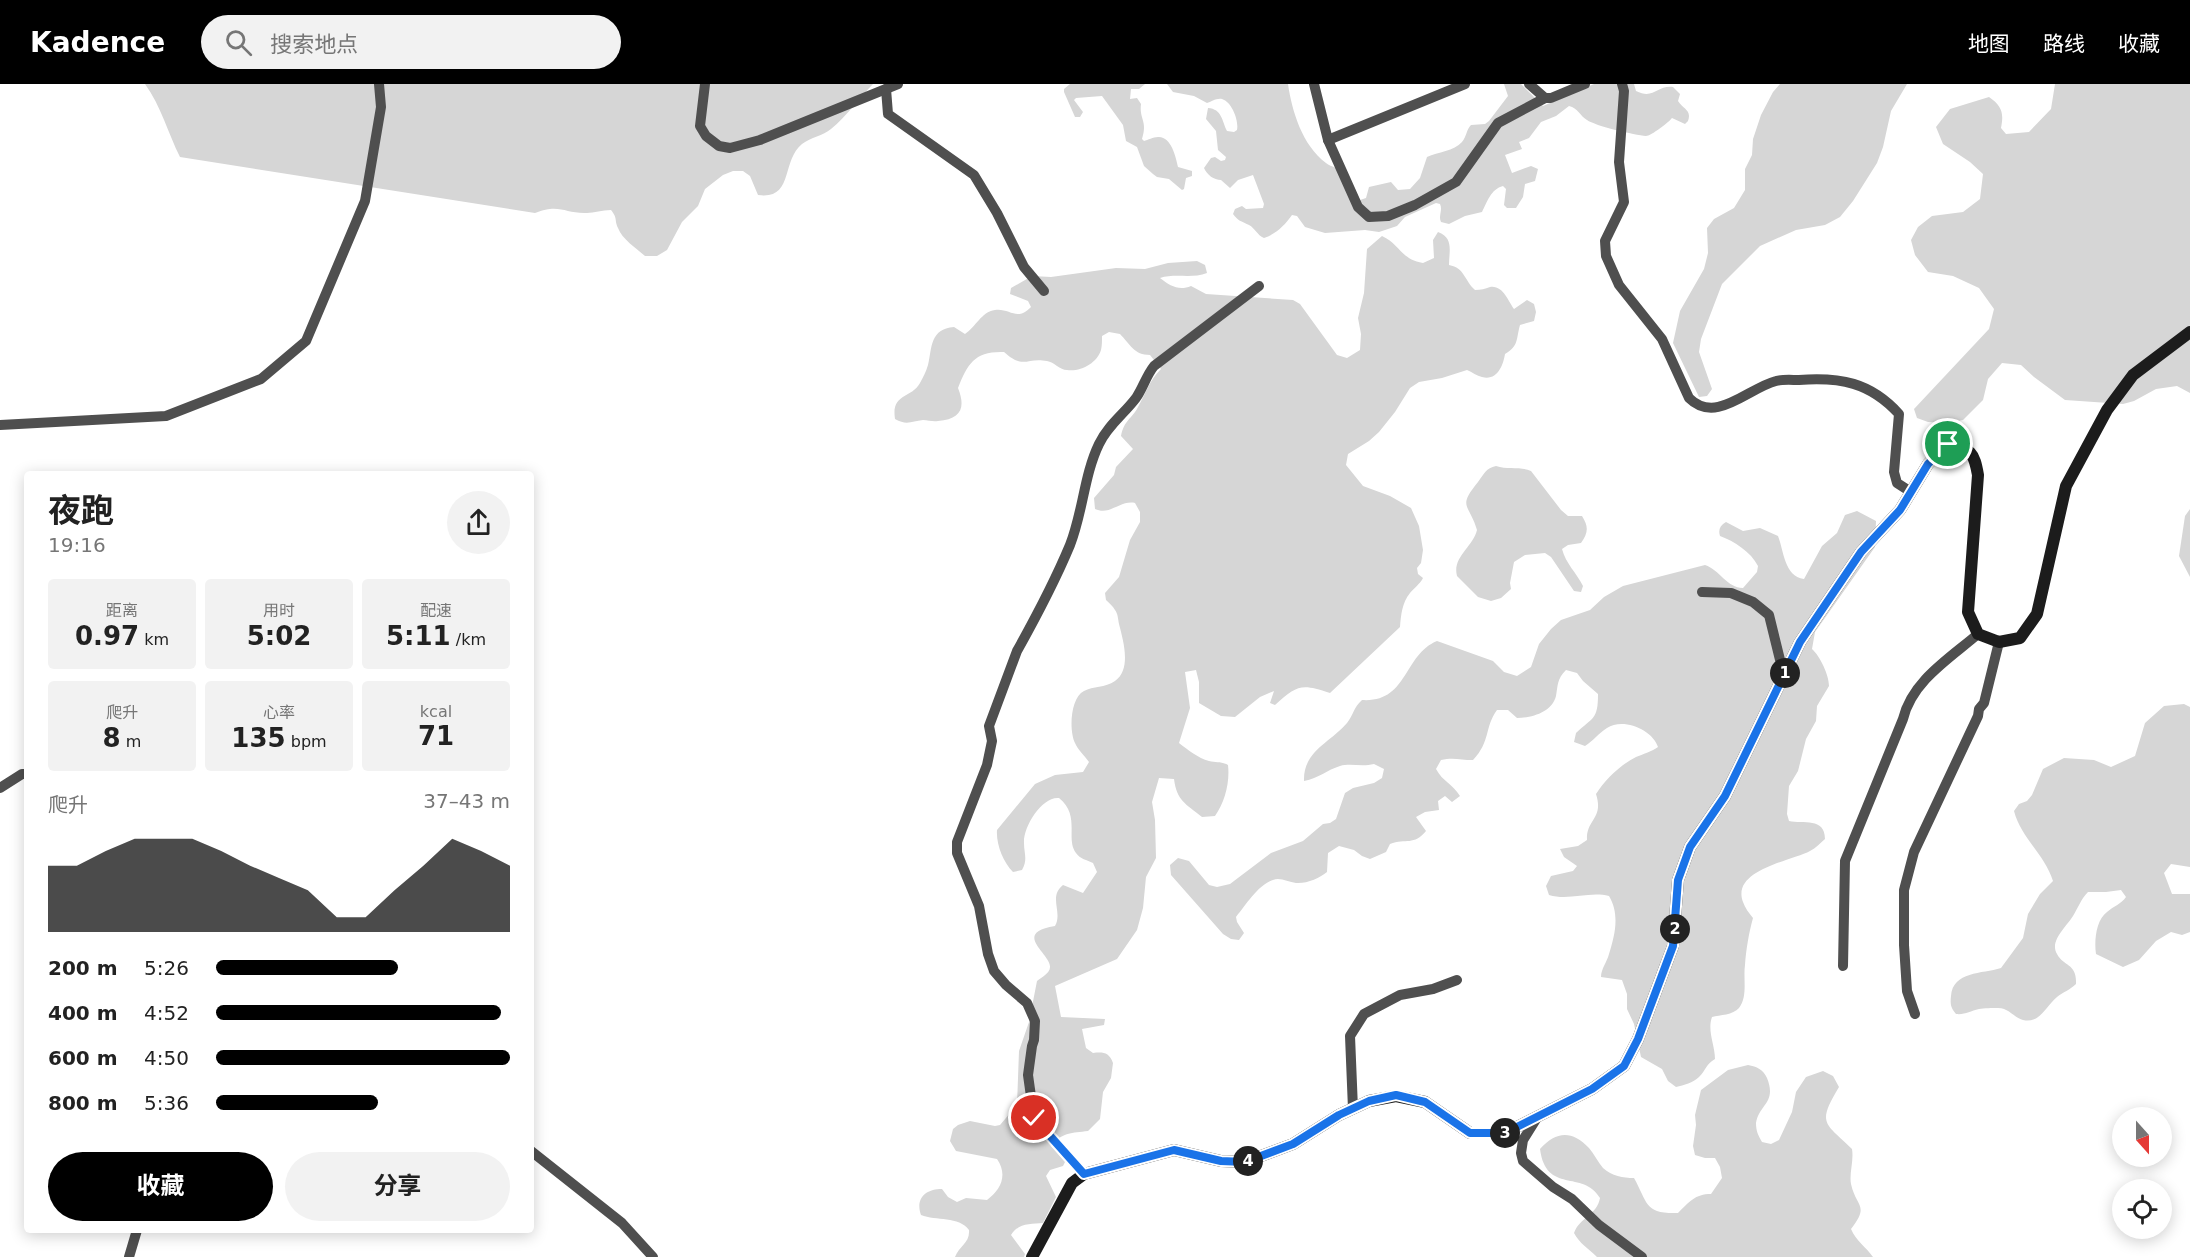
<!DOCTYPE html>
<html lang="zh">
<meta charset="utf-8">
<style>
body{margin:0;font-family:"DejaVu Sans","Noto Sans SC",sans-serif;background:#f2f2f2;color:#222;height:100vh;display:flex;flex-direction:column;font-size:22px;white-space:nowrap}
*{box-sizing:border-box;margin:0}
p{font-size:20px;color:#767676}
.icon{flex:none;width:33px;height:33px;fill:none;stroke:currentColor;stroke-width:2;stroke-linecap:round;stroke-linejoin:round}
.map{position:relative;flex:1;overflow:hidden}
.drawer{position:absolute;left:24px;top:387px;width:510px;height:762px;display:flex;flex-direction:column;background:#fff;border-radius:6px;box-shadow:0 3px 15px #0003}
.drawer>*{flex:none}
.needle{width:39px;rotate:159deg}
.buttons{position:absolute;left:2112px;top:1023px;display:grid;gap:12px}
.buttons a{display:grid;place-items:center;width:60px;height:60px;border-radius:50%;background:#fff;box-shadow:0 3px 15px #0003;font-size:30px}
.pin{position:absolute;display:grid;place-items:center;width:51px;height:51px;color:#fff;margin:-26px;border:3px solid #fff;border-radius:50%;box-shadow:0 2px 6px #0007}
.km{position:absolute;width:30px;height:30px;margin:-15px;border-radius:50%;background:#222;color:#fff;font-size:16px;line-height:30px;text-align:center}
.round{display:grid;place-items:center;flex:none;width:63px;height:63px;border-radius:32px;background:#f2f2f2}
.overview{display:flex;align-items:center;justify-content:space-between;height:102px;padding:0 24px}
h1{font-size:33px;font-weight:700;line-height:45px}
.metrics{display:grid;grid-template-columns:repeat(3,1fr);gap:9px;height:102px;padding:6px 24px}
.metrics div{display:grid;align-content:center;border-radius:6px;background:#f2f2f2;text-align:center}
.metrics b{font-size:26px;font-weight:700}
.metrics small{font-size:16px;font-weight:400}
.metrics p{font-size:16px}
.chart{height:168px;padding:12px 24px}
.chart p{display:flex;justify-content:space-between}
.chart svg{width:100%;height:108px;margin-top:6px;fill:#000;opacity:.7}
.primary-button{display:flex;gap:12px;margin-top:auto;padding:12px 24px}
.primary-button a{flex:1;height:69px;border-radius:36px;background:#000;color:#fff;font-size:24px;font-weight:700;line-height:69px;text-align:center}
.primary-button a+a{background:#f2f2f2;color:#222}
ul{padding:0 24px;list-style:none;font-size:20px}
li{display:grid;grid-template-columns:96px 72px 1fr;align-items:center;height:45px}
li i{height:15px;border-radius:8px;background:#000}
header{display:flex;align-items:center;gap:36px;box-sizing:border-box;height:84px;padding:0 30px;background:#000;color:#fff}
header strong{font-size:28px}
nav{display:flex;gap:33px;margin-inline-start:auto;font-size:21px}
.search{width:420px;height:54px;background:#f2f2f2;display:flex;align-items:center;gap:15px;box-sizing:border-box;padding:0 21px;border-radius:33px;color:#767676;font-size:22px}
.map>svg:first-child{display:block}
.green{fill:#d6d6d6}
.lines{fill:none;stroke-linecap:round;stroke-linejoin:round}
.street{stroke:#4f4f4f;stroke-width:10}
.secondary{stroke:#1c1c1c;stroke-width:12}
.route-casing{stroke:#fff;stroke-width:12}
.route{stroke:#1a73e8;stroke-width:8}
</style>
<header>
<strong>Kadence</strong>
<div class="search"><svg class="icon" aria-label="search" viewBox="0 0 24 24"><circle cx="10" cy="10" r="6"/><path d="M15 15l6 6"/></svg>搜索地点</div>
<nav><a>地图</a><a>路线</a><a>收藏</a></nav>
</header>
<div class="map">
<svg width="2190" height="1173" viewBox="0 0 2190 1173">
<rect width="100%" height="100%" fill="#fff"/>
<!-- green -->
<g class="green">
<path d="M145,0H873C859,14 847,32 831,45C823,52 811,53 802,60C781,77 794,116 758,111L750,92L743,87H733L723,91L705,105L698,122L682,138L667,166L657,172H645C636,164 622,155 618,144C614,135 618,135 611,126C602,126 594,129 587,129C565,130 560,119 535,129L180,73C168,49 161,22 145,0Z"/>
<path d="M1070,0H1145L1139,5H1131L1130,15L1137,14L1141,20C1139,35 1148,37 1142,55L1144,57C1148,56 1153,53 1158,53C1171,52 1176,73 1178,83L1192,87V92L1186,94L1184,105L1182,106L1169,95L1157,93L1153,90L1144,82L1137,63L1126,57L1123,41L1102,12L1076,14L1074,16L1083,28L1080,33H1075L1064,8V5Z"/>
<path d="M1167,0H1288C1292,27 1302,61 1326,79C1331,83 1341,85 1347,88L1360,116L1366,114L1369,103L1391,98L1398,106L1410,105L1420,94L1427,73C1438,68 1454,67 1462,58C1467,52 1466,46 1471,41L1485,40L1489,37L1508,12L1504,0H1521L1543,22L1594,0H1634L1636,7C1654,16 1657,1 1673,3L1680,10L1678,17C1683,25 1692,26 1688,37L1685,40L1672,34C1669,38 1651,52 1646,52C1635,51 1595,42 1587,36C1580,32 1578,24 1569,22L1556,32L1541,38L1529,54L1519,58L1522,65L1505,71L1512,89L1531,82L1538,85L1535,97L1525,100L1523,113L1516,124H1507L1504,121L1506,105L1503,102C1491,105 1487,118 1482,128L1465,132L1449,140L1441,138C1438,132 1443,126 1440,120L1436,119L1405,133L1397,142L1379,148L1365,146L1325,149L1305,143L1297,132L1292,131C1285,141 1276,150 1264,154C1257,151 1255,144 1249,141C1241,137 1238,137 1233,130L1235,125L1242,122L1246,125L1263,124L1264,120L1253,91L1238,96L1230,104L1221,96C1214,96 1207,91 1204,84L1211,74L1215,73L1221,77L1225,76L1226,73L1218,66L1216,47L1206,35L1208,24C1222,25 1222,37 1227,47L1234,48L1237,46C1239,37 1232,18 1222,15C1216,14 1211,18 1207,19L1194,12L1173,8Z"/>
<polygon points="1780,0 1907,0 1891,27 1883,63 1877,79 1853,117 1840,133 1825,141 1796,146 1760,162 1722,200 1701,255 1699,268 1712,305 1707,312 1699,313 1673,259 1680,227 1704,185 1708,169 1707,144 1714,135 1734,124 1745,106 1745,85 1752,71 1753,55 1761,31 1773,8"/>
<path d="M2055,0H2190V309L2177,302L2156,305L2134,317L2123,320L2065,316L2034,293L2021,281L2002,279L1988,295L1983,316L1963,336L1946,339L1928,338L1917,334L1914,325L1989,245L1994,225L1979,204L1953,192L1928,188L1915,171L1911,156L1918,143L1932,132L1963,128L1980,115L1983,90L1970,78L1943,60L1936,43L1950,25L1989,13C2002,22 2004,29 2001,44L2006,50L2029,48L2051,25Z"/>
<path d="M1438,148C1454,154 1449,167 1449,181C1465,184 1464,196 1475,206C1481,206 1485,205 1490,203C1503,201 1508,217 1514,225L1527,216L1534,220L1536,228L1534,237L1520,241C1516,255 1519,262 1505,270C1503,282 1497,297 1482,293C1477,292 1472,288 1467,286L1442,294L1419,298L1410,304L1395,328L1379,348L1369,357L1348,370L1346,381L1363,402L1390,412L1411,424L1419,442L1423,466L1421,479L1417,484L1418,490L1423,494C1420,500 1414,504 1410,509C1402,519 1401,531 1400,543L1330,609C1301,599 1297,601 1275,621L1270,619L1274,607L1260,613L1235,633L1221,632L1199,619V598L1196,586L1185,588L1190,624L1179,659C1188,666 1198,674 1209,677C1216,679 1221,677 1228,681C1230,698 1225,718 1215,732L1202,733C1185,719 1177,717 1174,695L1159,694L1152,718L1155,736L1156,774L1146,793L1143,824L1137,846L1117,875L1055,902L1061,933L1105,935L1104,941L1082,945L1086,964L1093,969C1103,968 1109,968 1113,979L1111,994L1103,1008L1100,1035L1088,1047C1072,1049 1062,1048 1051,1062L1065,1078L1063,1082L1050,1086L1046,1092L1056,1113L1043,1139C1031,1140 1018,1139 1011,1151L1025,1170L1024,1173H955C959,1162 970,1159 969,1146C959,1132 936,1137 921,1131C915,1114 926,1105 942,1105L948,1113L957,1118L966,1114L987,1116C1001,1106 1008,1091 997,1075L956,1067L950,1057L953,1045L958,1041L970,1037L995,1042L1000,1041L1017,1021L1019,967L1029,938L1037,897C1042,893 1050,889 1050,883C1051,870 1011,849 1055,842C1063,828 1048,813 1063,801L1083,809L1097,788L1093,779C1087,776 1080,775 1076,769C1065,754 1081,732 1059,714C1042,712 1023,743 1024,759C1024,770 1028,775 1022,786L1013,788C1003,778 996,760 997,746L1035,700L1055,691L1083,688L1089,678C1084,671 1078,666 1075,659C1069,647 1070,614 1084,607C1093,602 1105,604 1115,597C1132,585 1123,556 1119,540C1118,535 1118,530 1115,526C1113,522 1109,519 1106,516L1105,509L1119,493L1130,456L1140,438V428L1135,419C1120,416 1110,432 1095,425L1094,414L1114,391L1116,383L1133,365L1121,352C1124,336 1132,335 1138,323C1146,309 1149,297 1161,285L1150,271C1134,271 1130,260 1120,250L1109,248L1102,252C1102,257 1102,262 1101,266C1097,279 1081,288 1067,286C1060,286 1054,278 1047,277C1026,273 1024,286 1004,268C975,267 968,279 958,304C966,324 961,335 938,337C933,338 928,336 923,336C912,337 907,342 895,335C891,309 911,315 920,299C923,293 926,288 928,281C932,263 930,245 954,243L965,250C976,243 981,228 995,226C1010,224 1017,238 1031,223L1028,217L1010,210L1011,204L1032,192L1051,193L1116,184L1145,185L1168,179L1197,177L1205,181L1207,189C1192,195 1175,189 1160,194C1170,202 1179,207 1191,202L1206,210L1293,216L1300,220L1337,271L1347,274L1360,266L1361,250L1358,234L1364,209L1367,165L1382,152C1400,160 1400,175 1423,179L1434,174L1433,156Z"/>
<path d="M1496,382C1508,386 1520,382 1531,387L1561,426L1568,432H1582C1589,443 1588,449 1581,459L1568,461L1562,465C1566,480 1576,488 1583,502L1581,508L1574,507L1551,473L1545,469L1525,471L1514,478L1510,499L1511,505L1501,514L1491,517L1478,513L1457,492C1452,473 1473,463 1477,446C1469,419 1457,424 1478,398C1484,390 1486,384 1496,382Z"/>
<polygon points="2190,425 2190,493 2179,472 2185,432"/>
<path d="M1857,427L1876,437L1875,463L1815,548L1812,565C1820,572 1829,591 1829,602L1817,622L1816,637L1806,655L1798,687L1789,702L1787,730L1789,737C1803,740 1825,733 1825,755C1820,759 1816,764 1810,767C1791,777 1731,786 1743,818C1745,824 1749,829 1753,834C1749,848 1746,866 1745,881C1743,894 1748,913 1739,924C1733,931 1720,931 1712,933C1707,947 1715,961 1715,975C1706,980 1706,986 1699,993C1693,999 1684,1001 1676,1003L1668,997L1662,985L1641,973L1634,940L1627,925V910L1622,896L1601,893C1601,885 1607,878 1609,870C1615,851 1620,830 1609,812C1589,807 1569,817 1549,811L1546,802L1551,792L1573,787L1577,782L1564,773L1560,765L1578,762L1587,756C1586,735 1604,735 1596,710C1605,696 1620,681 1636,673C1643,670 1651,668 1658,663C1653,646 1623,633 1607,644C1599,649 1593,657 1585,662L1574,658L1576,649C1593,633 1598,636 1598,610L1583,597L1577,589L1566,586C1557,595 1558,601 1556,612C1552,628 1532,634 1517,634L1508,626H1497C1484,644 1491,657 1473,676C1461,676 1453,673 1441,676L1436,685C1443,698 1452,699 1460,712L1452,718L1445,712L1438,717L1439,726L1425,728L1416,733L1426,747C1414,762 1406,754 1390,760L1386,768L1370,775L1362,772L1354,766L1339,762L1328,769L1327,788C1320,794 1306,800 1296,799C1288,798 1280,793 1273,796C1258,801 1246,821 1236,833L1237,838L1244,849L1239,856L1231,855L1223,850L1171,791L1170,781L1178,774L1189,777L1209,801L1217,803L1230,800L1271,769L1303,757L1323,740L1330,739L1336,735L1345,709L1353,704L1374,699L1382,694L1384,685L1374,680C1362,683 1350,679 1340,682C1327,686 1319,694 1304,697C1303,667 1330,659 1347,639C1354,630 1353,624 1362,616C1408,619 1403,571 1437,557L1493,577L1504,588L1517,592L1531,583L1539,560L1551,545L1561,536L1590,526L1604,513L1623,502L1705,481C1720,486 1727,504 1743,504L1757,488L1758,482C1751,468 1734,457 1720,452C1718,446 1720,441 1726,438L1743,447L1760,444L1778,452C1784,467 1784,492 1804,495L1822,462L1837,449L1845,431Z"/>
<path d="M2184,620L2190,623V783L2171,780L2164,789L2172,810H2190V848L2182,851L2171,848L2156,857L2139,876L2123,883L2096,870C2094,857 2096,836 2107,828C2114,822 2121,820 2126,813L2121,806L2106,808H2088C2081,815 2078,824 2073,832C2067,842 2049,857 2057,870C2064,883 2077,879 2076,900C2070,906 2063,908 2057,913C2046,922 2040,940 2023,936C2013,933 2009,924 1998,924C1992,924 1984,924 1979,925C1970,927 1965,931 1956,930C1951,924 1950,921 1951,912C1953,887 1982,890 2001,884L2023,854L2028,830L2040,810L2053,797C2045,771 2021,754 2014,727L2019,720L2027,717L2032,711L2043,685L2064,674L2094,676L2111,683L2135,672L2145,639L2164,622Z"/>
<path d="M1748,981C1757,983 1763,985 1767,994C1777,1019 1759,1020 1756,1039C1756,1047 1758,1051 1762,1058L1771,1060L1779,1056L1792,1028L1796,1008L1806,993L1823,987L1833,992L1839,1003C1817,1040 1824,1038 1852,1065C1854,1077 1849,1089 1851,1100C1856,1123 1870,1121 1851,1145C1856,1157 1866,1163 1873,1173H1597C1589,1165 1579,1159 1574,1149C1580,1133 1597,1131 1600,1114C1583,1085 1546,1111 1540,1065C1556,1047 1572,1046 1589,1064C1594,1070 1598,1078 1603,1084C1612,1092 1623,1094 1634,1094C1648,1119 1644,1130 1678,1129C1689,1118 1695,1110 1711,1110L1722,1094L1720,1083L1715,1074H1705L1695,1071L1693,1062L1696,1041L1695,1031L1701,1006L1728,986Z"/>
</g>
<g class="lines">
<!-- street -->
<g class="street">
<polyline points="705,0 700,42 706,52 719,62 730,64 760,56 898,0"/>
<polyline points="1314,0 1328,56 1358,123 1369,133 1388,132 1415,121 1456,98 1498,39 1545,14 1551,14 1585,0"/>
<polyline points="1529,0 1545,14"/>
<path d="M1622,0L1624,7L1619,78L1624,118L1605,157L1606,172L1619,201L1662,255L1689,314C1716,341 1748,304 1776,297C1783,295 1792,296 1799,296C1840,293 1870,298 1899,330L1894,388L1897,399L1911,408"/>
<polyline points="886,5 888,30 974,91 997,129 1024,183 1044,207"/>
<polyline points="1328,56 1465,0"/>
<polyline points="0,341 166,332 261,295 306,257 365,117 381,23 379,0"/>
<polyline points="1702,508 1731,509 1753,518 1769,531 1784,592"/>
<polyline points="0,704 22,690 27,690"/>
<path d="M1843,882L1845,777L1903,635C1912,597 1950,574 1978,550"/>
<polyline points="1915,930 1907,907 1904,861 1904,806 1914,768 1978,632 1979,625 1984,619 1999,558"/>
<polyline points="1353,1025 1350,952 1364,930 1400,911 1433,905 1457,896"/>
<polyline points="1538,1032 1523,1056 1521,1069 1523,1077 1553,1103 1572,1115 1599,1141 1642,1173"/>
<polyline points="531,1067 622,1139 653,1173"/>
<path d="M1084,1090L1034,1034L1028,991L1032,962L1034,956L1035,937L1027,919L1006,901L994,887L988,870L979,822L957,769V758L987,681L992,657L989,642L1017,567C1036,533 1055,497 1070,461C1083,428 1084,391 1099,360C1108,341 1124,330 1136,314C1143,304 1146,292 1154,282L1259,202"/>
<polyline points="129,1173 137,1146"/>
</g>
<!-- secondary -->
<path class="secondary" d="M1032,1173L1072,1099L1084,1090L1174,1066L1221,1077L1245,1078L1293,1060L1339,1031L1369,1017L1396,1012L1425,1018L1470,1049H1505L1592,1005L1624,982L1638,955L1673,862L1678,796L1690,763L1725,712L1800,558L1861,468L1900,426L1928,380L1948,360C1971,365 1974,368 1978,391L1968,528L1978,550L1999,558L2020,554L2037,530L2066,402L2107,326L2133,291L2190,248"/>
</g>
<g class="lines">
<defs>
<polyline id="route" points="1034,1034 1084,1090 1174,1066 1221,1077 1245,1078 1293,1060 1339,1031 1369,1017 1396,1011 1425,1018 1470,1049 1505,1049 1592,1005 1624,982 1638,955 1673,862 1678,796 1690,763 1725,712 1800,558 1861,468 1900,426 1928,380 1948,360"/>
</defs>
<!-- route casing -->
<use href="#route" class="route-casing"/>
<!-- route -->
<use href="#route" class="route"/>
</g>
</svg>
<div class="buttons">
<a><svg class="needle" viewBox="-14 -14 28 28"><path d="M0-13l5 13h-10z" fill="#e53935"/><path d="M0 13l5-13h-10z" fill="#767676"/></svg></a>
<a><svg class="icon" aria-label="locate" viewBox="0 0 24 24"><circle cx="12" cy="12" r="6"/><path d="M12 2v4M12 18v4M2 12h4M18 12h4"/></svg></a>
</div>
<div class="pin" style="left:1948px;top:360px;background:#1e9e55"><svg class="icon" aria-label="arrive" viewBox="0 0 24 24"><path d="M6 21V4h12l-3 4 3 4H6"/></svg></div>
<div class="pin" style="left:1034px;top:1034px;background:#d93025"><svg class="icon" aria-label="check" viewBox="0 0 24 24"><path d="M5 12l5 5 9-10"/></svg></div>
<b class="km" style="left:1785px;top:589px">1</b>
<b class="km" style="left:1675px;top:845px">2</b>
<b class="km" style="left:1505px;top:1049px">3</b>
<b class="km" style="left:1248px;top:1077px">4</b>
<section class="drawer">
<div class="overview"><div><h1>夜跑</h1><p>19:16</p></div><a class="round"><svg class="icon" aria-label="share" viewBox="0 0 24 24"><path d="M12 15V3M7 8l5-5 5 5M5 13v7h14v-7"/></svg></a></div>
<div class="metrics">
<div><p>距离</p><b>0.97<small> km</small></b></div>
<div><p>用时</p><b>5:02</b></div>
<div><p>配速</p><b>5:11<small> /km</small></b></div>
</div>
<div class="metrics">
<div><p>爬升</p><b>8<small> m</small></b></div>
<div><p>心率</p><b>135<small> bpm</small></b></div>
<div><p>kcal</p><b>71</b></div>
</div>
<div class="chart"><p><span>爬升</span>37–43 m</p>
<svg viewBox="0 0 160 44" preserveAspectRatio="none"><path d="M0 44V17L10 17L20 11L30 6L40 6L50 6L60 11L70 17L80 22L90 27L100 38L110 38L120 27L130 17L140 6L150 11L160 17V44z"/></svg>
</div>
<ul>
<li><b>200 m</b>5:26<i style="width:62%"></i></li>
<li><b>400 m</b>4:52<i style="width:97%"></i></li>
<li><b>600 m</b>4:50<i style="width:100%"></i></li>
<li><b>800 m</b>5:36<i style="width:55%"></i></li>
</ul>
<div class="primary-button"><a>收藏</a><a>分享</a></div>
</section>
</div>
